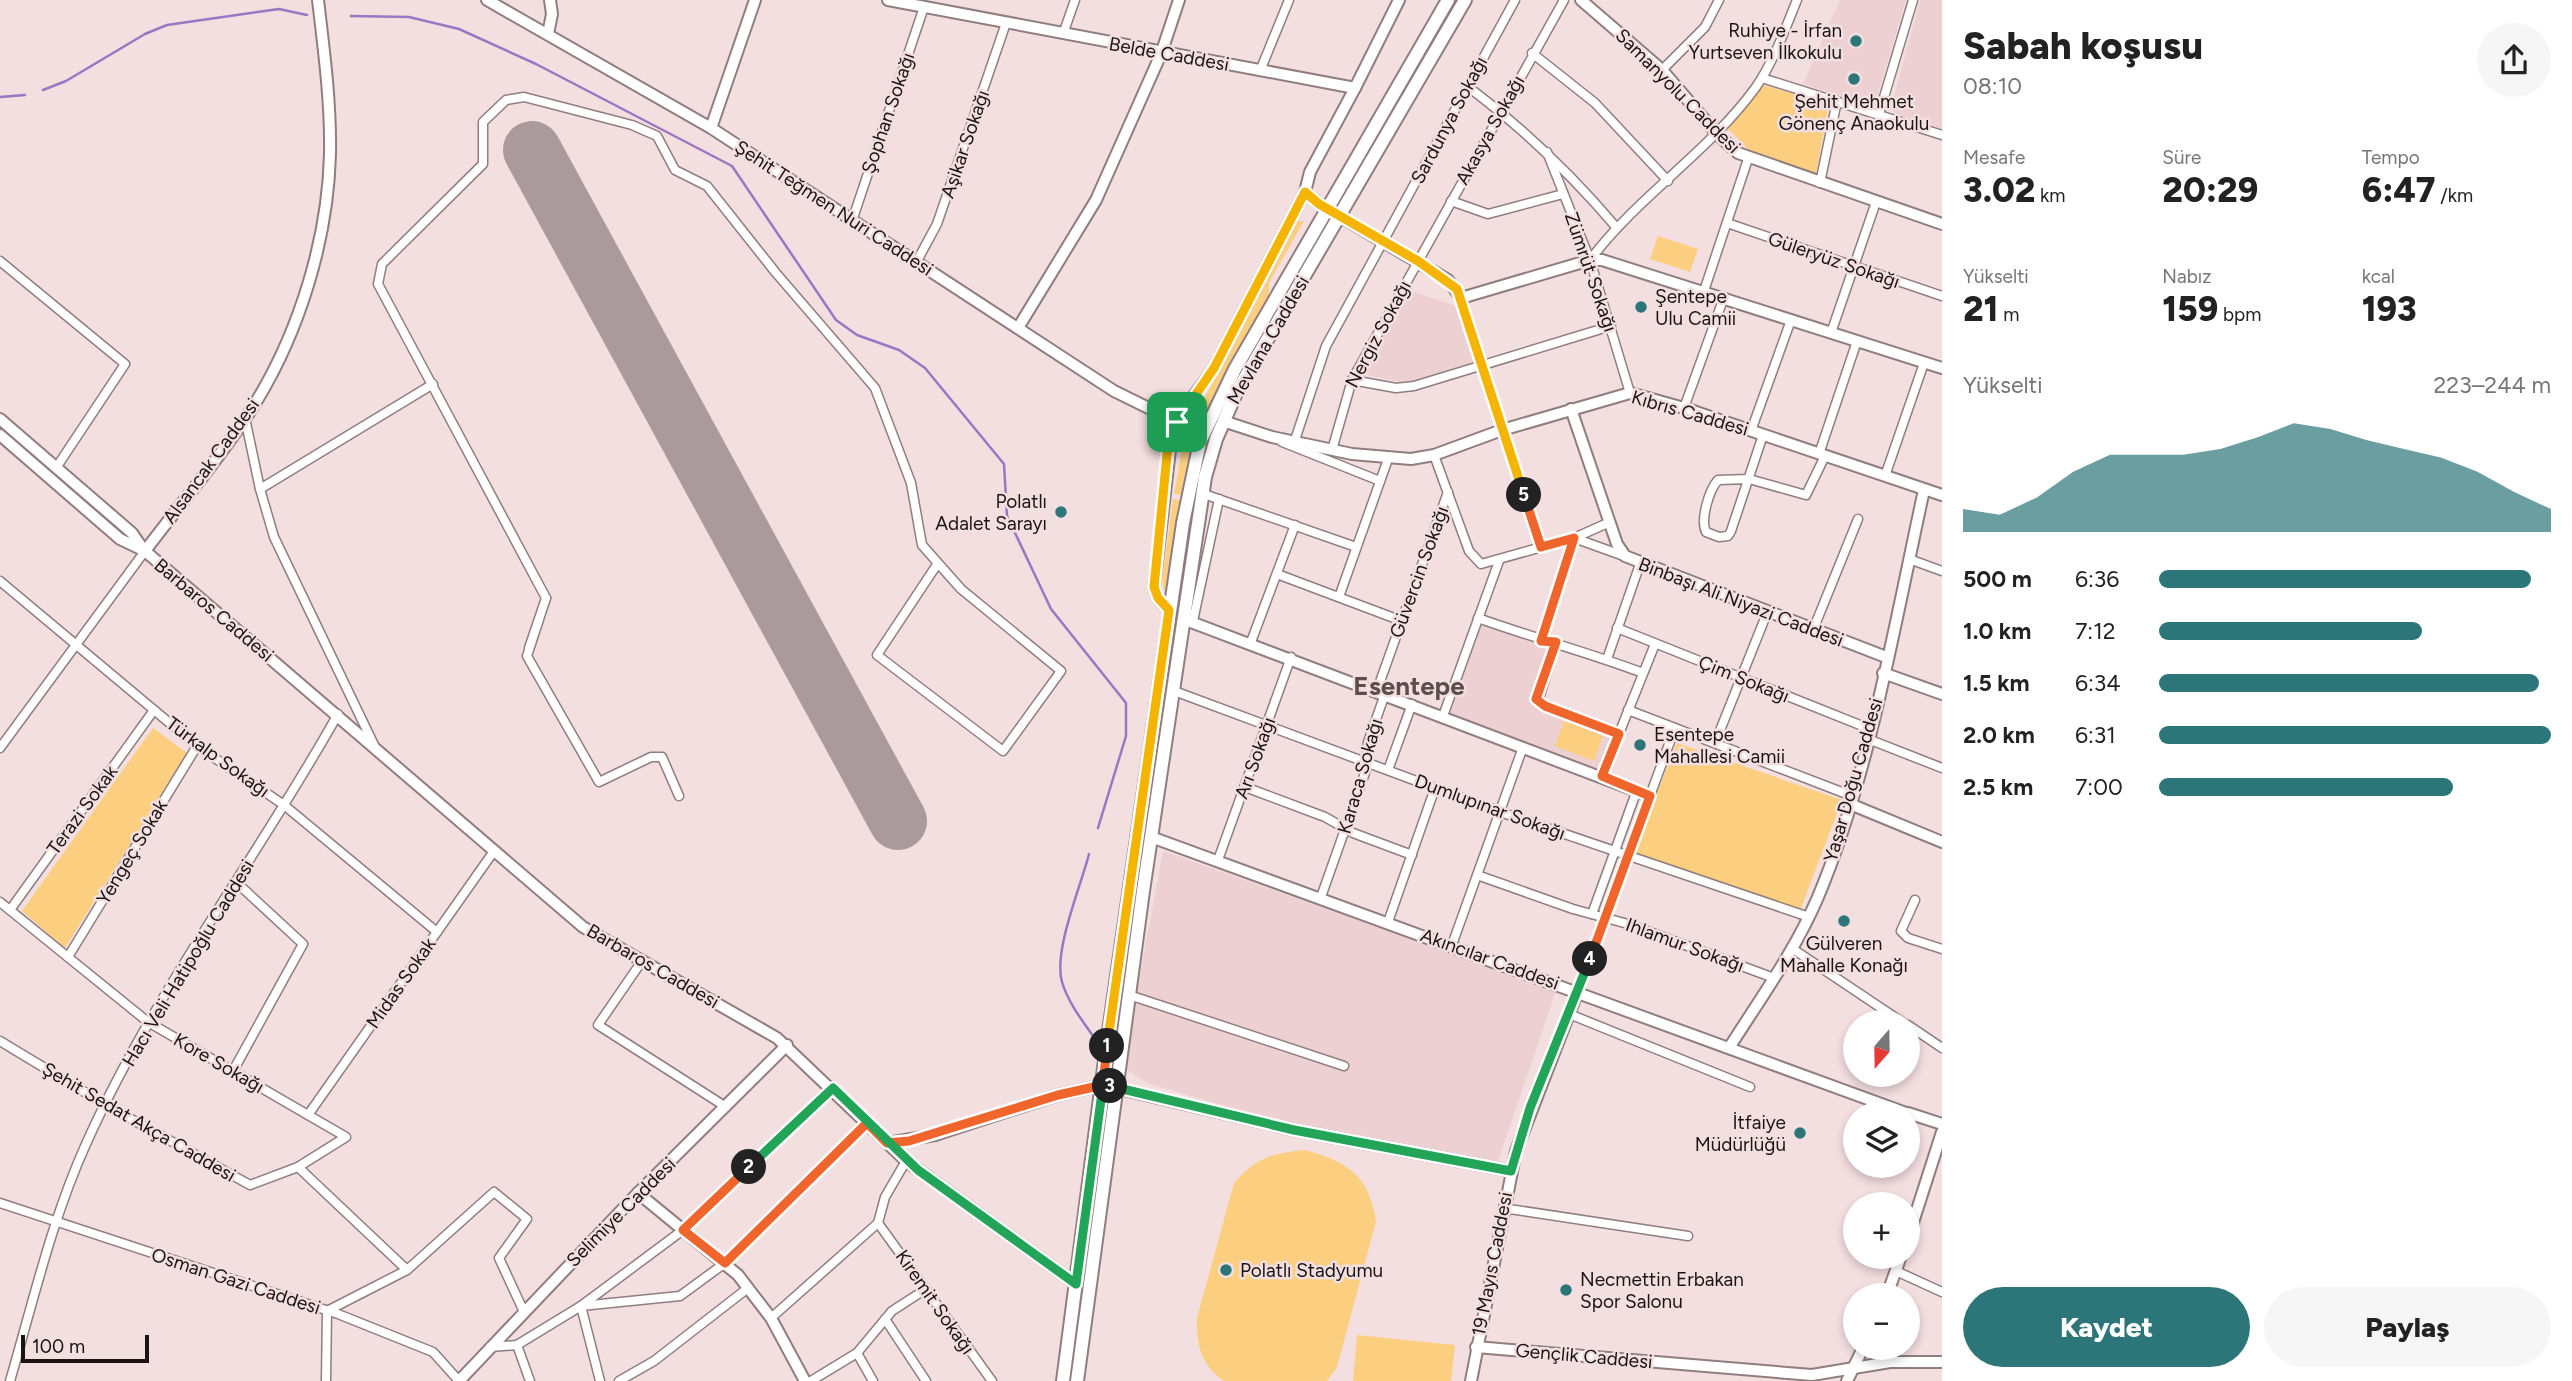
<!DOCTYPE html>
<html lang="tr">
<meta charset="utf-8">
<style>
body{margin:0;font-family:Figtree,sans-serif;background:#f6f6f6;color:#222;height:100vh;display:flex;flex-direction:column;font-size:26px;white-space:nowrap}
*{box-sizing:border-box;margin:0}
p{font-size:23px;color:#767676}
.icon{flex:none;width:38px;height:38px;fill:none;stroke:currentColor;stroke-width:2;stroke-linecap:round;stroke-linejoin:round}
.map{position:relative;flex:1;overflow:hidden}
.panel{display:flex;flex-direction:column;background:#fff;width:630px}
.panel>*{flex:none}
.needle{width:46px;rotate:200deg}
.controls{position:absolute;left:1843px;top:1010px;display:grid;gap:14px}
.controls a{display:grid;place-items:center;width:77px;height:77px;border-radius:50%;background:#fff;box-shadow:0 4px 10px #0003;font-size:35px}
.scale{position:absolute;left:21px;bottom:18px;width:128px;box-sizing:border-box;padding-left:7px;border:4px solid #1b1415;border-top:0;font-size:19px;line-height:24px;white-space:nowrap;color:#1b1415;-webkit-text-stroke:5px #f3dee0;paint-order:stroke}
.pin{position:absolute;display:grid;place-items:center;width:60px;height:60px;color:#fff;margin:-30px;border-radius:14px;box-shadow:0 4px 10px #0006}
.km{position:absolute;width:35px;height:35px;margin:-18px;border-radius:50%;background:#222;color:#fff;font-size:19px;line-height:35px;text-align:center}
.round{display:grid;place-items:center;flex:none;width:74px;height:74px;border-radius:37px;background:#f6f6f6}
.head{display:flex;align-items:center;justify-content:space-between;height:119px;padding:0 21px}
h1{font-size:38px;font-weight:800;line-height:52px}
.figures{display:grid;grid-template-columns:repeat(3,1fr);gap:10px;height:119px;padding:7px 21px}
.figures div{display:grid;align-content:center}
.figures b{font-size:35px;font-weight:800}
.figures small{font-size:19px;font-weight:400}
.figures p{font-size:19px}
.chart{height:196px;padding:14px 21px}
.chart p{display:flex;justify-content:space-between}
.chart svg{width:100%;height:126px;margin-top:7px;fill:#2c767a;opacity:.7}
.cta{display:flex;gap:14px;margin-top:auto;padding:14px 21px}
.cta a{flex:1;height:80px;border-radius:42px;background:#2c767a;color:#fff;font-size:28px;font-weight:800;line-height:80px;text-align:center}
.cta a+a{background:#f6f6f6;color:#222}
ul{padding:0 21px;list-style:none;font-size:23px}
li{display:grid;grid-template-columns:112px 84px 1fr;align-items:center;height:52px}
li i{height:18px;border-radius:9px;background:#2c767a}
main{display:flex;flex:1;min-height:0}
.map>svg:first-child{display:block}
.built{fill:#ecd0d2}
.green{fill:#fccf80}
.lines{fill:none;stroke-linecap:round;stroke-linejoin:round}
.stream{stroke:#9878c3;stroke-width:2.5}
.runway{stroke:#aa9a9c;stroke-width:58}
.street-casing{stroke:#907e7f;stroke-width:11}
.secondary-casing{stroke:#907e7f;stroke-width:14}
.primary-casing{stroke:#907e7f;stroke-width:16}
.street{stroke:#fff;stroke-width:8}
.secondary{stroke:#fff;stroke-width:10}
.primary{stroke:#fff;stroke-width:12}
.split-1-casing{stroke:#fff;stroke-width:14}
.split-2-casing{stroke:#fff;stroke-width:14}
.split-3-casing{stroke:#fff;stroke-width:14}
.split-4-casing{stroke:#fff;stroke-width:14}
.split-5-casing{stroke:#fff;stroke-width:14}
.split-6-casing{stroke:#fff;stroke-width:14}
.split-1{stroke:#f5b400;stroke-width:9}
.split-2{stroke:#f0652b;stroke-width:9}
.split-3{stroke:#22a559;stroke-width:9}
.split-4{stroke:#22a559;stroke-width:9}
.split-5{stroke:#f0652b;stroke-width:9}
.split-6{stroke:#f5b400;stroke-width:9}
.poi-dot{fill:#2c767a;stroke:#f3dee0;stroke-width:2.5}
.labels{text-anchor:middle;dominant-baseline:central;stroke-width:5;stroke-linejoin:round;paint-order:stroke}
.poi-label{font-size:19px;fill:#1b1415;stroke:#f3dee0;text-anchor:start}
.street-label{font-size:19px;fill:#1b1415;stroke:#f3dee0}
.district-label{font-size:26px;font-weight:bold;fill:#5d4d4e;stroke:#f3dee0}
</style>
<main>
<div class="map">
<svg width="1942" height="1381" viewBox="0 0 1942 1381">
<rect width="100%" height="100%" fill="#f3dee0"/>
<!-- built -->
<g class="built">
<polygon points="1840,0 1906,0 1874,107 1803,84"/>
<polygon points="1920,0 1942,0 1942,129 1894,113 1891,108"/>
<polygon points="1408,290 1456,306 1475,364 1405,383 1362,374"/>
<polygon points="1486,624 1550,648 1531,704 1612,735 1598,770 1450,713 1481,626"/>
<polygon points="1163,851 1556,991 1498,1161 1266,1118 1147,1083 1127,1070 1123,1066"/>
</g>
<!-- green -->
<g class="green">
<polygon points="1763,85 1825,103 1828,107 1816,174 1754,155 1727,128"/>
<path d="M1298,221H1304L1269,283V298C1232,362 1194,421 1181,495L1174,494L1181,455L1197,412Z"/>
<polygon points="1658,236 1698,249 1690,272 1650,259"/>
<polygon points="1173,499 1181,500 1166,598 1162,580"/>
<polygon points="1564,721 1603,736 1594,761 1555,746"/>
<polygon points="153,728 187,753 65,948 22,911"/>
<polygon points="1677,743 1842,800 1800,911 1633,852"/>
<path d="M1305,1150C1349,1162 1369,1176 1376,1222L1337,1367L1327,1381H1224C1201,1365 1196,1345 1197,1318L1234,1183C1255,1158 1273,1153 1305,1150Z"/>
<polygon points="1357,1335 1455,1345 1451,1381 1353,1381"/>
</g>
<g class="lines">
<!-- stream -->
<g class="stream">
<polyline points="351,16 409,17 459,29 536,64 732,166 836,320 857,335 899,350 925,368 1004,464 1007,516 1051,609 1126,703 1126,736 1098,828"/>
<polyline points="43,90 66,81 145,34 167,25 279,9 307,15"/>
<polyline points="0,97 25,95"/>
<path d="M1089,854C1081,886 1053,951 1062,982C1069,1005 1085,1024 1098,1043"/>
</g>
<!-- runway -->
<polyline class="runway" points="532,150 898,821"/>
<defs>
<g id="street">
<polyline points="1063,34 1075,0"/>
<polyline points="1532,53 1595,103 1668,181"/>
<polyline points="1662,70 1705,27 1719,0"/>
<polyline points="1260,71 1289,0"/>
<polyline points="1762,78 1942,135"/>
<path d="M1467,86C1523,128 1571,174 1616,227"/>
<polyline points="1879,114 1913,0"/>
<polyline points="1547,152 1590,260 1630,393"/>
<polyline points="1820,183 1837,101"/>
<polyline points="1451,201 1488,214 1563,194"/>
<polyline points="853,218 924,7"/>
<polyline points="1727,223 1942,296"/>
<path d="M1590,260C1638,196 1709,152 1756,87C1774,61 1785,29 1797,0"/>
<polyline points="0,261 125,364 56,468"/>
<polyline points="917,261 937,224 1006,23"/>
<polyline points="1704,291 1748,159"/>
<polyline points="1461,298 1541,547"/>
<polyline points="1831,333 1876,202"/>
<polyline points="1352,380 1396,388 1414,386 1611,326"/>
<polyline points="1684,408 1724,297"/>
<polyline points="245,418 260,489 274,537 374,745"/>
<polyline points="1751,431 1791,320"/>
<path d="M1763,435L1731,531L1728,536L1719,537L1706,532C1700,520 1709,490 1718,480L1749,479L1806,495L1825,456"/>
<polyline points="1295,440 1326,346 1515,0"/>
<polyline points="1282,442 1380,481"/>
<polyline points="1332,450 1352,380 1564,0"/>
<polyline points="1819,454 1857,341"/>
<polyline points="1434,455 1469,551 1481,564 1574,538 1610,522"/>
<polyline points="1885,476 1924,363"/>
<polyline points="260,489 433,384"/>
<polyline points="1201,493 1356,547"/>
<polyline points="1909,559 1942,571"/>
<polyline points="1277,574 1402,621"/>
<polyline points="0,581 197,746 284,805 437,932"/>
<polyline points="1339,597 1388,459"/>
<polyline points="546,598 378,284 382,264 483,164 483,122 506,100 524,97 632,125 657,136 675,170 707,186 776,273 875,388 911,483 922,545 961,589 1061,671 1003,751 877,655 938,563"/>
<path d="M1478,618C1533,638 1588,652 1643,673"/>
<polyline points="1193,621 1219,499"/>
<polyline points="1617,628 1870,729"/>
<polyline points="1813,630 1858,519"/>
<polyline points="1541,641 1574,538 1624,556"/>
<polyline points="1251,642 1295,525"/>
<polyline points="1556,642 1538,702 1619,734"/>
<polyline points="529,648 546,598 527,656 599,782 651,757 662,757 679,796"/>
<polyline points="1607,659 1640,564"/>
<polyline points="1377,690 1448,492"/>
<polyline points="1174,691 1500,812 1809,917"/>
<polyline points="1628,710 1852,796"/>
<polyline points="1443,716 1499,561"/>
<polyline points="1868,739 1942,768"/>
<polyline points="1715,743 1767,613"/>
<polyline points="0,748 145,551"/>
<polyline points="1388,770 1412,704"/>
<polyline points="1602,776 1655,644"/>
<polyline points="1245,787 1325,817 1353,833 1412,855"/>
<polyline points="1218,860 1291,657"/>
<polyline points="1477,875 1573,909 1628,924 1774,978"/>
<polyline points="1321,897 1366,770 1368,742 1385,694"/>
<polyline points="1915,900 1901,931 1908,938 1942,949"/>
<polyline points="0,902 148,1022 346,1137 298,1167"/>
<polyline points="10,910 154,710"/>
<polyline points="1592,914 1637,790"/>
<polyline points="1388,922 1435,788"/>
<polyline points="1452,945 1523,747"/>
<polyline points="1793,949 1902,1022"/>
<polyline points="68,957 197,746"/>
<polyline points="642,961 598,1025 726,1107"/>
<polyline points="1578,991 1675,728"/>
<polyline points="1129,995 1344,1066"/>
<polyline points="1569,1014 1750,1087"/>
<polyline points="1908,1025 1942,1048"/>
<polyline points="0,1041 106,1105 250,1185 298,1167 407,1270"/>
<polyline points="233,1071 303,944 236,882"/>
<polyline points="308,1115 494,851"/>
<polyline points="0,1203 338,1314 433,1352 459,1381"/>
<polyline points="1503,1208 1688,1236"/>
<polyline points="878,1223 992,1381"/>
<polyline points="1896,1271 1942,1292"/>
<polyline points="771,1318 878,1223 885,1197 906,1161"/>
<polyline points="885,1319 926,1381"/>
<polyline points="517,1345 581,1306 680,1296 725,1263 867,1123"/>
<polyline points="490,1347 517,1345 530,1381"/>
<polyline points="857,1353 873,1381"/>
<path d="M10,1381C33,1302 52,1219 86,1144C154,992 257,859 338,714"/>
<polyline points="326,1381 327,1311 407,1270 494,1192 527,1219 499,1258 524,1312"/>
<polyline points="600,1381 581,1306 683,1230 833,1088"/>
<polyline points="619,1381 654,1361 748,1288"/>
<polyline points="811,1381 857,1353 892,1311 926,1289"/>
</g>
<g id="secondary">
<polyline points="487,0 711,128 1114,391 1177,422"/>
<polyline points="888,0 1355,88 1399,0"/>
<polyline points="1581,0 1662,70 1717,134 1738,153 1942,224"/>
<polyline points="548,34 552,14 550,0"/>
<polyline points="1355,88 1310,172 1305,192 1319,204 1448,280 1461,298 1590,260 1602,260 1942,368"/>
<polyline points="711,128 755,0"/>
<polyline points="1018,328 1096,200 1161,54 1179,0"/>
<polyline points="1571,409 1617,544 1625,556 1886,657"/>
<polyline points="0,419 132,533 143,549"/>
<polyline points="1223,421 1272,437 1352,454 1411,459 1434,455 1502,430 1630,393 1684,408 1942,495"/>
<polyline points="0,435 120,539 145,551 583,927 777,1038 906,1161 1076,1284"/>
<path d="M145,551C182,502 223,454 256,402C300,330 328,238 330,154C331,103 324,51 318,0"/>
<polyline points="1169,610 1158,598 1154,587 1172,433 1185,408 1214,368 1305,192"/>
<polyline points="1183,619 1650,796"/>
<polyline points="1883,673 1942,694"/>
<polyline points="1850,804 1942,842"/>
<polyline points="1151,837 1906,1113"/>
<path d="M1729,1048C1760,999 1795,951 1818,897C1870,773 1895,622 1924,490"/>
<polyline points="1908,1113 1942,1124"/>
<polyline points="887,1143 935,1135 1058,1095 1103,1085 1294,1130 1511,1171"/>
<polyline points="638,1193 738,1275 771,1318 805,1381"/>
<polyline points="1908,1238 1942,1132"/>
<polyline points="1887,1295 1901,1256"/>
<polyline points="1476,1347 1812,1375 1890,1362 1942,1362"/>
<polyline points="459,1381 638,1193 787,1045"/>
<polyline points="1471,1381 1516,1151 1578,991"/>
<polyline points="1847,1381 1863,1348"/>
</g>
<g id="primary">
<polyline points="1063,1381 1107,1045 1183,523 1200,442 1235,369 1448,0"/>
<polyline points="1077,1381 1143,891 1205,477 1216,439 1236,393 1465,0"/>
</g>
</defs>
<!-- street casing -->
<use href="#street" class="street-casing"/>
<!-- secondary casing -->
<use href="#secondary" class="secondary-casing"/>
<!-- primary casing -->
<use href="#primary" class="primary-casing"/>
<!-- street -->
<use href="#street" class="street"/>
<!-- secondary -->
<use href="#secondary" class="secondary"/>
<!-- primary -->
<use href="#primary" class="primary"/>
</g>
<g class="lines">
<defs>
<polyline id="split-1" points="1107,1046 1169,610 1158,598 1154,587 1168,445 1177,422"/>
<polyline id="split-2" points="749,1167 683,1230 725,1263 867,1123 887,1143 909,1141 1058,1095 1103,1085 1107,1046"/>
<polyline id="split-3" points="749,1167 833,1088 918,1170 1076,1284 1103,1085 1110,1086"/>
<polyline id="split-4" points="1110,1086 1294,1130 1511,1171 1530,1108 1590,959"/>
<polyline id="split-5" points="1524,495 1541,547 1574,538 1541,641 1556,642 1536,699 1545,706 1619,734 1602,776 1650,796 1590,959"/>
<polyline id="split-6" points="1177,422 1214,368 1305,192 1319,204 1418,261 1457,289 1524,495"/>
</defs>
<!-- split-1 casing -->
<use href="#split-1" class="split-1-casing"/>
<!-- split-2 casing -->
<use href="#split-2" class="split-2-casing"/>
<!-- split-3 casing -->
<use href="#split-3" class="split-3-casing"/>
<!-- split-4 casing -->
<use href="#split-4" class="split-4-casing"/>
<!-- split-5 casing -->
<use href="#split-5" class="split-5-casing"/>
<!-- split-6 casing -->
<use href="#split-6" class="split-6-casing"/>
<!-- split-1 -->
<use href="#split-1" class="split-1"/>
<!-- split-2 -->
<use href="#split-2" class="split-2"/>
<!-- split-3 -->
<use href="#split-3" class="split-3"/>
<!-- split-4 -->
<use href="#split-4" class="split-4"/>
<!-- split-5 -->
<use href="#split-5" class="split-5"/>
<!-- split-6 -->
<use href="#split-6" class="split-6"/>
</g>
<!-- markers -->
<g class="poi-dot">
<circle cx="1856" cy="41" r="7"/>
<circle cx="1854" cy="79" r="7"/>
<circle cx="1641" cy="307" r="7"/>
<circle cx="1061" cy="512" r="7"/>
<circle cx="1640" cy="745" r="7"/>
<circle cx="1844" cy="921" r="7"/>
<circle cx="1800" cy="1133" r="7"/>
<circle cx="1226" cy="1270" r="7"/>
<circle cx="1566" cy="1290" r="7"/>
</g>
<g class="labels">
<!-- poi labels -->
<g class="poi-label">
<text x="1842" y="30" text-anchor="end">Ruhiye - İrfan<tspan x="1842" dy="22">Yurtseven İlkokulu</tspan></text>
<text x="1854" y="101" text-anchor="middle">Şehit Mehmet<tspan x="1854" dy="22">Gönenç Anaokulu</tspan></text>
<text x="1655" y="296">Şentepe<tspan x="1655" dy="22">Ulu Camii</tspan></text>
<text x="1047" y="501" text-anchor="end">Polatlı<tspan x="1047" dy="22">Adalet Sarayı</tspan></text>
<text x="1654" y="734">Esentepe<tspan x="1654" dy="22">Mahallesi Camii</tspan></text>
<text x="1844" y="943" text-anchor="middle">Gülveren<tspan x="1844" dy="22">Mahalle Konağı</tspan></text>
<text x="1786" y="1122" text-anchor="end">İtfaiye<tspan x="1786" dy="22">Müdürlüğü</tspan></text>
<text x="1240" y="1270">Polatlı Stadyumu</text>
<text x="1580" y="1279">Necmettin Erbakan<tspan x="1580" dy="22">Spor Salonu</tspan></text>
</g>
<!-- street labels -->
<g class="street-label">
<text transform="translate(1169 54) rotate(10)">Belde Caddesi</text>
<text transform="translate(1678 91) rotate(45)">Samanyolu Caddesi</text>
<text transform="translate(888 113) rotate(-71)">Şophan Sokağı</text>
<text transform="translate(1449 120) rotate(-62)">Sardunya Sokağı</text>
<text transform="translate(1490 130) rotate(-61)">Akasya Sokağı</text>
<text transform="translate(965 144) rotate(-71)">Aşikar Sokağı</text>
<text transform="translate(834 208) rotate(33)">Şehit Teğmen Nuri Caddesi</text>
<text transform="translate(1834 260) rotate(19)">Güleryüz Sokağı</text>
<text transform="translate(1591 272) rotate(71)">Zümrüt Sokağı</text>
<text transform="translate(1378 334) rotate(-62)">Nergiz Sokağı</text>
<text transform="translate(1268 340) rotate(-60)">Mevlana Caddesi</text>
<text transform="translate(1690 413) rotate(16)">Kıbrıs Caddesi</text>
<text transform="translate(211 461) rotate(-54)">Alsancak Caddesi</text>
<text transform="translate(1419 572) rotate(-70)">Güvercin Sokağı</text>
<text transform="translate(1741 602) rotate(21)">Binbaşı Ali Niyazi Caddesi</text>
<text transform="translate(214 610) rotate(40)">Barbaros Caddesi</text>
<text transform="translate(1744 679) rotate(22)">Çim Sokağı</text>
<text transform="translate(218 757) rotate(36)">Türkalp Sokağı</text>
<text transform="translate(1255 758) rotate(-70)">Arı Sokağı</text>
<text transform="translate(1360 776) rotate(-74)">Karaca Sokağı</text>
<text transform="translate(1853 780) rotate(-74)">Yaşar Doğu Caddesi</text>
<text transform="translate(1490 807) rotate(20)">Dumlupınar Sokağı</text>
<text transform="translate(82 810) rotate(-54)">Terazi Sokak</text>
<text transform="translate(132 852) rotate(-59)">Yengeç Sokak</text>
<text transform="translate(1685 945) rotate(20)">Ihlamur Sokağı</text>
<text transform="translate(1490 959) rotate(20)">Akıncılar Caddesi</text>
<text transform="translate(188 963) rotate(-59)">Hacı Veli Hatipoğlu Caddesi</text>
<text transform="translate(653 966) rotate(30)">Barbaros Caddesi</text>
<text transform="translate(401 983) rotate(-55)">Midas Sokak</text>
<text transform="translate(219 1063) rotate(30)">Kore Sokağı</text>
<text transform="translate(139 1122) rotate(30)">Şehit Sedat Akça Caddesi</text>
<text transform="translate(621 1212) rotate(-45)">Selimiye Caddesi</text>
<text transform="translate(1492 1264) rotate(-79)">19 Mayıs Caddesi</text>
<text transform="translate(236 1281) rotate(18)">Osman Gazi Caddesi</text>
<text transform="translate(935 1302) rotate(55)">Kiremit Sokağı</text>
<text transform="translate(1584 1356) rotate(5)">Gençlik Caddesi</text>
</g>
<!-- district labels -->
<g class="district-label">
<text x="1409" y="686">Esentepe</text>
</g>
</g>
</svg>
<div class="controls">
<a><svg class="needle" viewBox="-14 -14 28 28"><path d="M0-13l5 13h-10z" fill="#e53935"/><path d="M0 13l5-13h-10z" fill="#767676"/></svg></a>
<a><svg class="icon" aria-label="layers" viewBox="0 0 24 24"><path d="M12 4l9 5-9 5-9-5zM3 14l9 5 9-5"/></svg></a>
<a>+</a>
<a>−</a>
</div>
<div class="scale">100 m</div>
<div class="pin" style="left:1177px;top:422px;background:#1e9e55"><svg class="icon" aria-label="arrive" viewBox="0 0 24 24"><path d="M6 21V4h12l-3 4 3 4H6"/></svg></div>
<b class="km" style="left:1107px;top:1046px">1</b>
<b class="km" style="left:749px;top:1167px">2</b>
<b class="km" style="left:1110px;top:1086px">3</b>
<b class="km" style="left:1590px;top:959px">4</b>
<b class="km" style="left:1524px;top:495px">5</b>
</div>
<section class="panel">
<div class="head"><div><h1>Sabah koşusu</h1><p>08:10</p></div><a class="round"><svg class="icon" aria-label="share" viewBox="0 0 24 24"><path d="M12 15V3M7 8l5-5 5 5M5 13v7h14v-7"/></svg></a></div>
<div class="figures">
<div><p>Mesafe</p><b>3.02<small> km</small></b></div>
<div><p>Süre</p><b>20:29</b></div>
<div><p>Tempo</p><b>6:47<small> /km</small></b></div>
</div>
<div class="figures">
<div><p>Yükselti</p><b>21<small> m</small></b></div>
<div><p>Nabız</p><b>159<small> bpm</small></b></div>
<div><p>kcal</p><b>193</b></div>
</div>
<div class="chart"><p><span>Yükselti</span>223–244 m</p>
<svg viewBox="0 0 160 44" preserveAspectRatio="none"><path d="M0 44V36L10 38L20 32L30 23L40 17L50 17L60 17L70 15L80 11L90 6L100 8L110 12L120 15L130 18L140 23L150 30L160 36V44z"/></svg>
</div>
<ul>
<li><b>500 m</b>6:36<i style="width:95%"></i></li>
<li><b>1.0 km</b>7:12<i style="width:67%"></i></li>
<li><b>1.5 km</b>6:34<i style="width:97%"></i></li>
<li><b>2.0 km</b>6:31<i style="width:100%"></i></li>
<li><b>2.5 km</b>7:00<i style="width:75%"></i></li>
</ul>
<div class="cta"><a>Kaydet</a><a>Paylaş</a></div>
</section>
</main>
